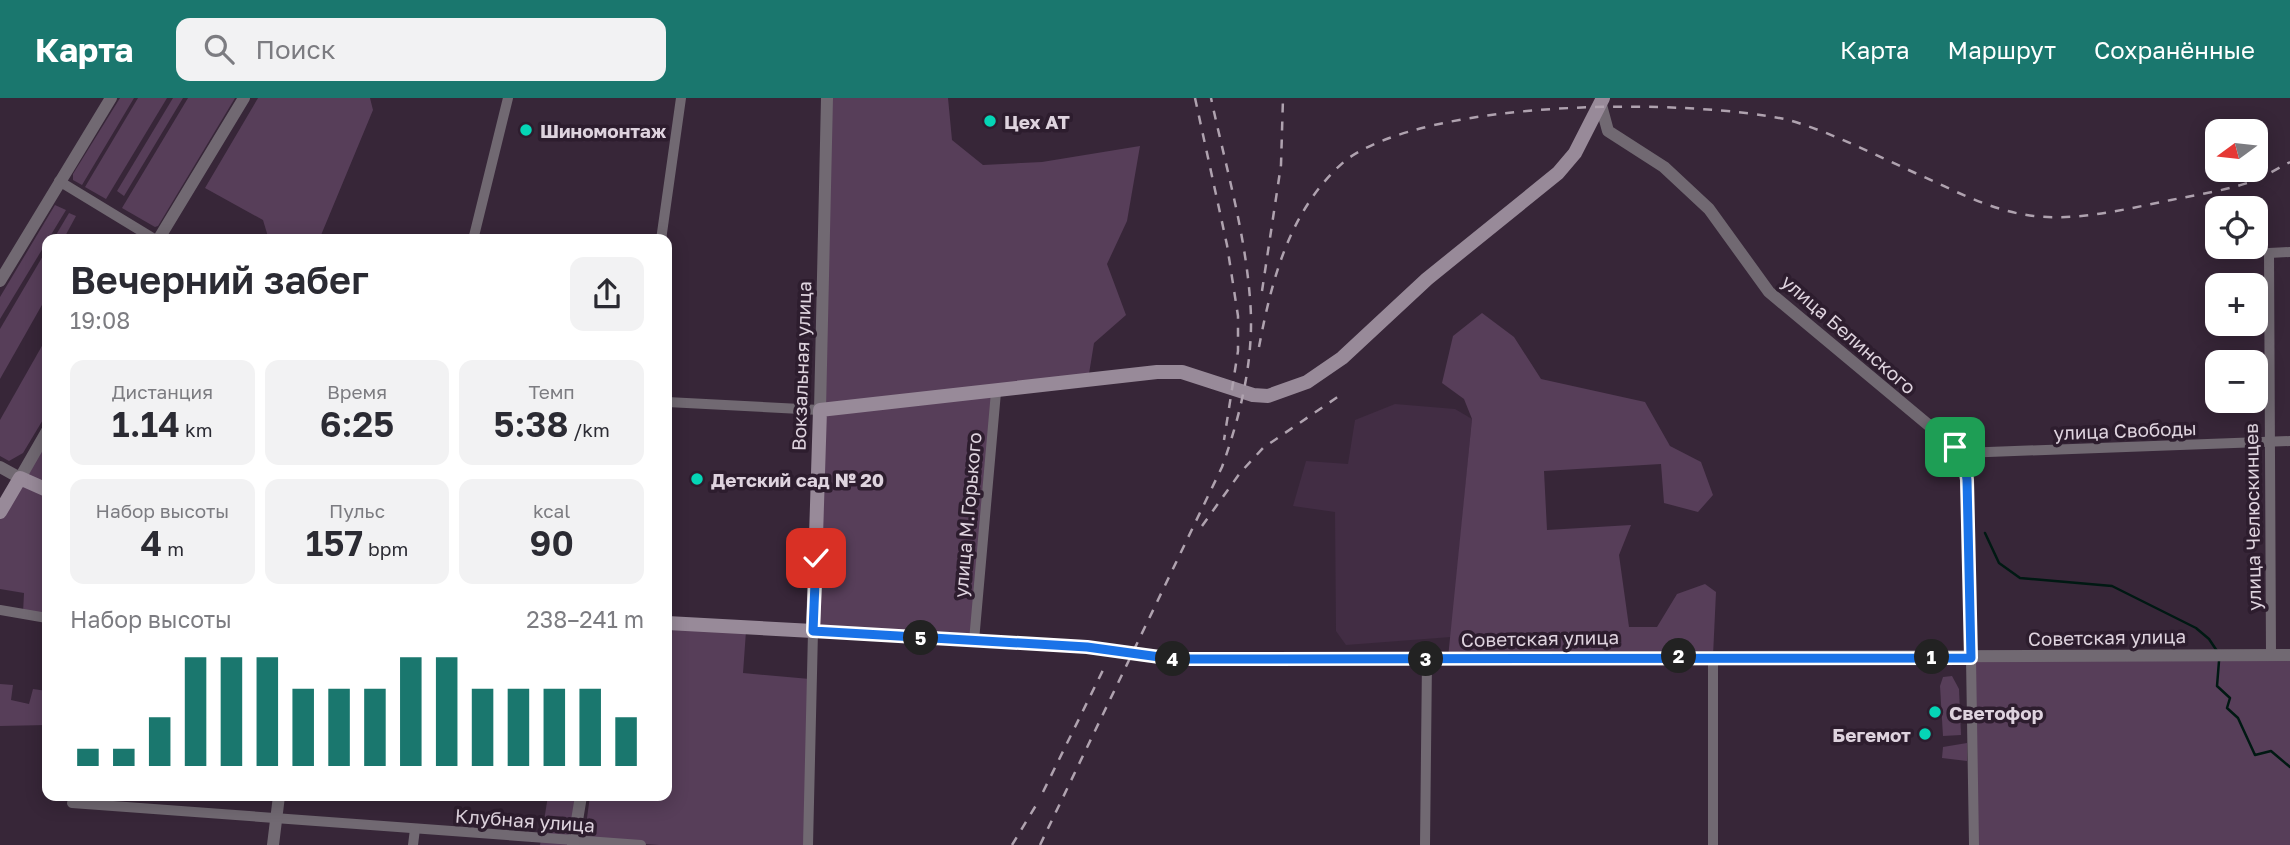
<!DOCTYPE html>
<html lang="ru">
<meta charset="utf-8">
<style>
body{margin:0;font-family:"Golos Text",sans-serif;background:#f2f2f3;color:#2b2b33;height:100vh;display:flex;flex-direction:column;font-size:26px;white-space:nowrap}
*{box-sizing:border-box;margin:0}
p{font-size:23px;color:#7c7c81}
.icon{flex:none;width:38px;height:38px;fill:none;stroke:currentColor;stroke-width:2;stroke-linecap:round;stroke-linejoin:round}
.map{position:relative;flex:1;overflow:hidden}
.sheet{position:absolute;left:42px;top:136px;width:630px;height:567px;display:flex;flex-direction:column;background:#fff;border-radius:14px;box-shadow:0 4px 18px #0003}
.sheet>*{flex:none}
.needle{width:46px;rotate:255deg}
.tools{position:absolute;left:2205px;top:21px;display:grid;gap:14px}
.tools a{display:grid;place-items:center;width:63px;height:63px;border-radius:14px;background:#fff;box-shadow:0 4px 18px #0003;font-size:35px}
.pin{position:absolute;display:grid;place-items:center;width:60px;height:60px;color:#fff;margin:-30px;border-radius:14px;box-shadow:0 4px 10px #0006}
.km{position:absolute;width:35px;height:35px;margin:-18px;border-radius:50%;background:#222;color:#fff;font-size:19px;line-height:35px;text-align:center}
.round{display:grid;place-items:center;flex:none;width:74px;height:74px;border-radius:14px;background:#f2f2f3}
.overview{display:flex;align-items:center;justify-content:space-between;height:119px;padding:0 28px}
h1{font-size:38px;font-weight:600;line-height:52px}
.figures{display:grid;grid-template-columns:repeat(3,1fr);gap:10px;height:119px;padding:7px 28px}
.figures div{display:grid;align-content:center;border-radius:14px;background:#f2f2f3;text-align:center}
.figures b{font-size:35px;font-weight:600}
.figures small{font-size:19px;font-weight:400}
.figures p{font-size:19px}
.chart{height:196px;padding:14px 28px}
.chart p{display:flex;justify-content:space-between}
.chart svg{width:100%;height:126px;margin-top:7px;stroke:#1a776e;stroke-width:6}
header{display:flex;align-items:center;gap:42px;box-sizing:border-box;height:98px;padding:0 35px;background:#1a776e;color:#fff}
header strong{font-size:33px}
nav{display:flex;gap:38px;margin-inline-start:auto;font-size:24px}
.search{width:490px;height:63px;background:#f2f2f3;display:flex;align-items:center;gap:18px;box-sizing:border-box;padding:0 24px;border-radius:14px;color:#7c7c81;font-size:26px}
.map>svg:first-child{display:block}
.built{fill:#422d44}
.green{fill:#573e59}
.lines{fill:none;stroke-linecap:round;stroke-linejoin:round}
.stream{stroke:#001913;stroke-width:2.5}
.minor{stroke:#716972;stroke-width:10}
.tertiary{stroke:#716972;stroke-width:12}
.secondary{stroke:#988a99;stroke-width:14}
.rail{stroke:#afa2af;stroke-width:2.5;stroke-dasharray:9 9;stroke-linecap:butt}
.route-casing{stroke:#fff;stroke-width:14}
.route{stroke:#1a73e8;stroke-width:9}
.poi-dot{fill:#05d5b6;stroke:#2d1d2e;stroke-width:2.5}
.labels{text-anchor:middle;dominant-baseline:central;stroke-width:7;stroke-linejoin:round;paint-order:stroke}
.poi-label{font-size:19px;font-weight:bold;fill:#ded3de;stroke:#2d1d2e;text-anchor:start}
.street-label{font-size:19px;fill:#ded3de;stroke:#2d1d2e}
</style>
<header>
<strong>Карта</strong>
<div class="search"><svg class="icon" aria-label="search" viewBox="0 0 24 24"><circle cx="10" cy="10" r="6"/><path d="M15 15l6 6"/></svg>Поиск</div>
<nav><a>Карта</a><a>Маршрут</a><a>Сохранённые</a></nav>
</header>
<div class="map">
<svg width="2290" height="747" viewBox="0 0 2290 747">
<rect width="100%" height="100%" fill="#372638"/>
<!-- built -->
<polygon class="built" points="1395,306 1455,311 1472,321 1451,539 1346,547 1336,533 1335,414 1293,408 1306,363 1348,366 1355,322"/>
<!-- green -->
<g class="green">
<polygon points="120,0 134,0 82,87 73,82 73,76"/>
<polygon points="138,0 167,0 106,101 85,89"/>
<polygon points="173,0 183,0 124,98 117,93"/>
<polygon points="188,0 235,0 158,128 155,129 122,110"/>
<polygon points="258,0 370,0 373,12 319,142 269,142 263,122 205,90"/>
<polygon points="827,0 948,0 952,42 983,67 1042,64 1140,48 1127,123 1107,166 1126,217 1094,245 1088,282 996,295 974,543 813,533"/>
<polygon points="55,107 66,112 0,221 0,199"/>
<polygon points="69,115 76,118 63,142 53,142"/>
<polygon points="47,151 47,198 0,281 0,231"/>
<polygon points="1482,215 1514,239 1541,281 1645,304 1670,348 1701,364 1713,397 1698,414 1664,405 1661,366 1544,373 1547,432 1631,427 1619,457 1629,529 1657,529 1677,496 1705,486 1716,494 1713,558 1448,560 1472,321 1464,301 1442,285 1453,238"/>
<polygon points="47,239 47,315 23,355 9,363 0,358 0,322"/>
<polygon points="47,333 47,520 23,515 24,495 0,491 0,414"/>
<polygon points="673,526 746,533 743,575 810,581 808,747 659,747 584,742 590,698 667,698 667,586"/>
<polygon points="2290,557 2290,747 1974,747 1971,560"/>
<polygon points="1952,578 1959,591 1961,637 1943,638 1940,588 1943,579"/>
<polygon points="0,586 13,587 11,602 29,606 33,591 47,593 47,627 0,628"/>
<polygon points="1967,645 1967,663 1942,660 1943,649"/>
<polygon points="548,698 577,698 569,747 540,747"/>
</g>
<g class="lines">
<!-- stream -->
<g class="stream">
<polyline points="1985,435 1999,465 2020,480 2112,488 2196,530 2209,541 2217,553"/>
<polyline points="2219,563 2217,588 2230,600 2227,610 2238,620 2255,657 2271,653 2290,669"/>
</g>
<!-- minor -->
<g class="minor">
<polyline points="59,83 156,142"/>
<polyline points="473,142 508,0"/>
<polyline points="661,142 681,0"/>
<polyline points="667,304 820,312"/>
<polyline points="1962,355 2290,343"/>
<polyline points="0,512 47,520"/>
<polyline points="974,543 996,294"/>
<polyline points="2271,557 2269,155 2290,154"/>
<polyline points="1713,558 1713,747"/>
<polyline points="1971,560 1974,747"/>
<polyline points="72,705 641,747"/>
<polyline points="413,747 415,731"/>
<polyline points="808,747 813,533"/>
<polyline points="1425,747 1427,561"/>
</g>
<!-- tertiary -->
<g class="tertiary">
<polyline points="1601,7 1608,33 1664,69 1709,111 1769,194 1962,355 1967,382 1971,560"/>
<polyline points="158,142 244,0"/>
<polyline points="0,183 111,0"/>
<polyline points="820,312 827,0"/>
<polyline points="0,369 20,380 47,333"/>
<polyline points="813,533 1087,549 1174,561 2290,557"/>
<polyline points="273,747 279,698"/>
<polyline points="573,747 581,698"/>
</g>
<!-- secondary -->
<g class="secondary">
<polyline points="0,414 20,380 47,392"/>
<polyline points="667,525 813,533 820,312 1157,274 1182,274 1253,297 1268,298 1307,284 1342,260 1427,181 1558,75 1575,55 1603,0"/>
</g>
<!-- rail -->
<g class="rail">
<polyline points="1195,0 1227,147 1238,218 1238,253 1224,342"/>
<polyline points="1262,193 1281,67 1283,0"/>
<path d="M1259,249C1272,180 1290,110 1346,62C1431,0 1687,0 1789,22C1839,37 1885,62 1933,83C1965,98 1998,114 2034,118C2080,123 2126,111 2171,102C2200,96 2231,92 2258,81C2269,76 2280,69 2290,64"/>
<polyline points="1202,428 1240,375 1263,350 1339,298"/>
<polyline points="1043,694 1106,566"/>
<polyline points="1012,747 1038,704"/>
<path d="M1040,747L1222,369C1241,316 1255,258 1250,201C1245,133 1225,66 1211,0"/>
</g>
</g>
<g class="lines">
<defs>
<polyline id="route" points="816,460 813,533 1087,549 1174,561 1971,560 1967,382 1964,360 1955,349"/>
</defs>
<!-- route casing -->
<use href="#route" class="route-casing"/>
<!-- route -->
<use href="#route" class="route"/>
</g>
<!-- markers -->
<g class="poi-dot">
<circle cx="990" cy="23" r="7"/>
<circle cx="526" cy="32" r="7"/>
<circle cx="697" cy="381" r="7"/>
<circle cx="1935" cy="614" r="7"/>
<circle cx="1925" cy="636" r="7"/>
</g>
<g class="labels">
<!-- poi labels -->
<g class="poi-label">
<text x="1004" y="23">Цех АТ</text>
<text x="540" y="32">Шиномонтаж</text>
<text x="711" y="381">Детский сад № 20</text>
<text x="1949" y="614">Светофор</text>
<text x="1911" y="636" text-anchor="end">Бегемот</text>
</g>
<!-- street labels -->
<g class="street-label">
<text transform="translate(1849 236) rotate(41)">улица Белинского</text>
<text transform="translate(801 268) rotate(-88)">Вокзальная улица</text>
<text transform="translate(2125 332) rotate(-2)">улица Свободы</text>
<text transform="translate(967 417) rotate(-85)">улица М.Горького</text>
<text transform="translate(2252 419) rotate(-91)">улица Челюскинцев</text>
<text transform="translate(2107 539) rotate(-1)">Советская улица</text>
<text transform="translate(1540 540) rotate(-1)">Советская улица</text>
<text transform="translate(525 722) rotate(4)">Клубная улица</text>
</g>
</g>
</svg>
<div class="tools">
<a><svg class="needle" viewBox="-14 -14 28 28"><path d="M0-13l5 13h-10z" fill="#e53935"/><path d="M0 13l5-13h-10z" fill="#7c7c81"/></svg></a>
<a><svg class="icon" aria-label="locate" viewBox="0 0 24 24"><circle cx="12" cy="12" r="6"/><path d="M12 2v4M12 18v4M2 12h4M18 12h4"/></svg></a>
<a>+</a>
<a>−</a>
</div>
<div class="pin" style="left:1955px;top:349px;background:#1e9e55"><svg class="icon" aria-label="arrive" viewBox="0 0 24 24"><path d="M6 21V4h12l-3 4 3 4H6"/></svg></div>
<div class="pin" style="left:816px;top:460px;background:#d93025"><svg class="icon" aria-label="check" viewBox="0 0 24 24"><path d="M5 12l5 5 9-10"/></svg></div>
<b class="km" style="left:1932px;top:559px">1</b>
<b class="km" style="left:1679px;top:558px">2</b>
<b class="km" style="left:1426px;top:561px">3</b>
<b class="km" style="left:1173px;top:561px">4</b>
<b class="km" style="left:921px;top:540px">5</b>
<section class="sheet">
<div class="overview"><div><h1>Вечерний забег</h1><p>19:08</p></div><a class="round"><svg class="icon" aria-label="share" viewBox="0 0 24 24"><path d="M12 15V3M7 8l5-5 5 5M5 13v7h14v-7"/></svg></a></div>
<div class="figures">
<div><p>Дистанция</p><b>1.14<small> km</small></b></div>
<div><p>Время</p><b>6:25</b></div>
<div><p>Темп</p><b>5:38<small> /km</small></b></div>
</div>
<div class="figures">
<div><p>Набор высоты</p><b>4<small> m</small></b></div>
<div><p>Пульс</p><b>157<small> bpm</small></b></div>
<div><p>kcal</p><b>90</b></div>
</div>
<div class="chart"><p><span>Набор высоты</span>238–241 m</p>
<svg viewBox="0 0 160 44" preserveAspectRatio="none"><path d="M5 44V38M15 44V38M25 44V27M35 44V6M45 44V6M55 44V6M65 44V17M75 44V17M85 44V17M95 44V6M105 44V6M115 44V17M125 44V17M135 44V17M145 44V17M155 44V27"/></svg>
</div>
</section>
</div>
